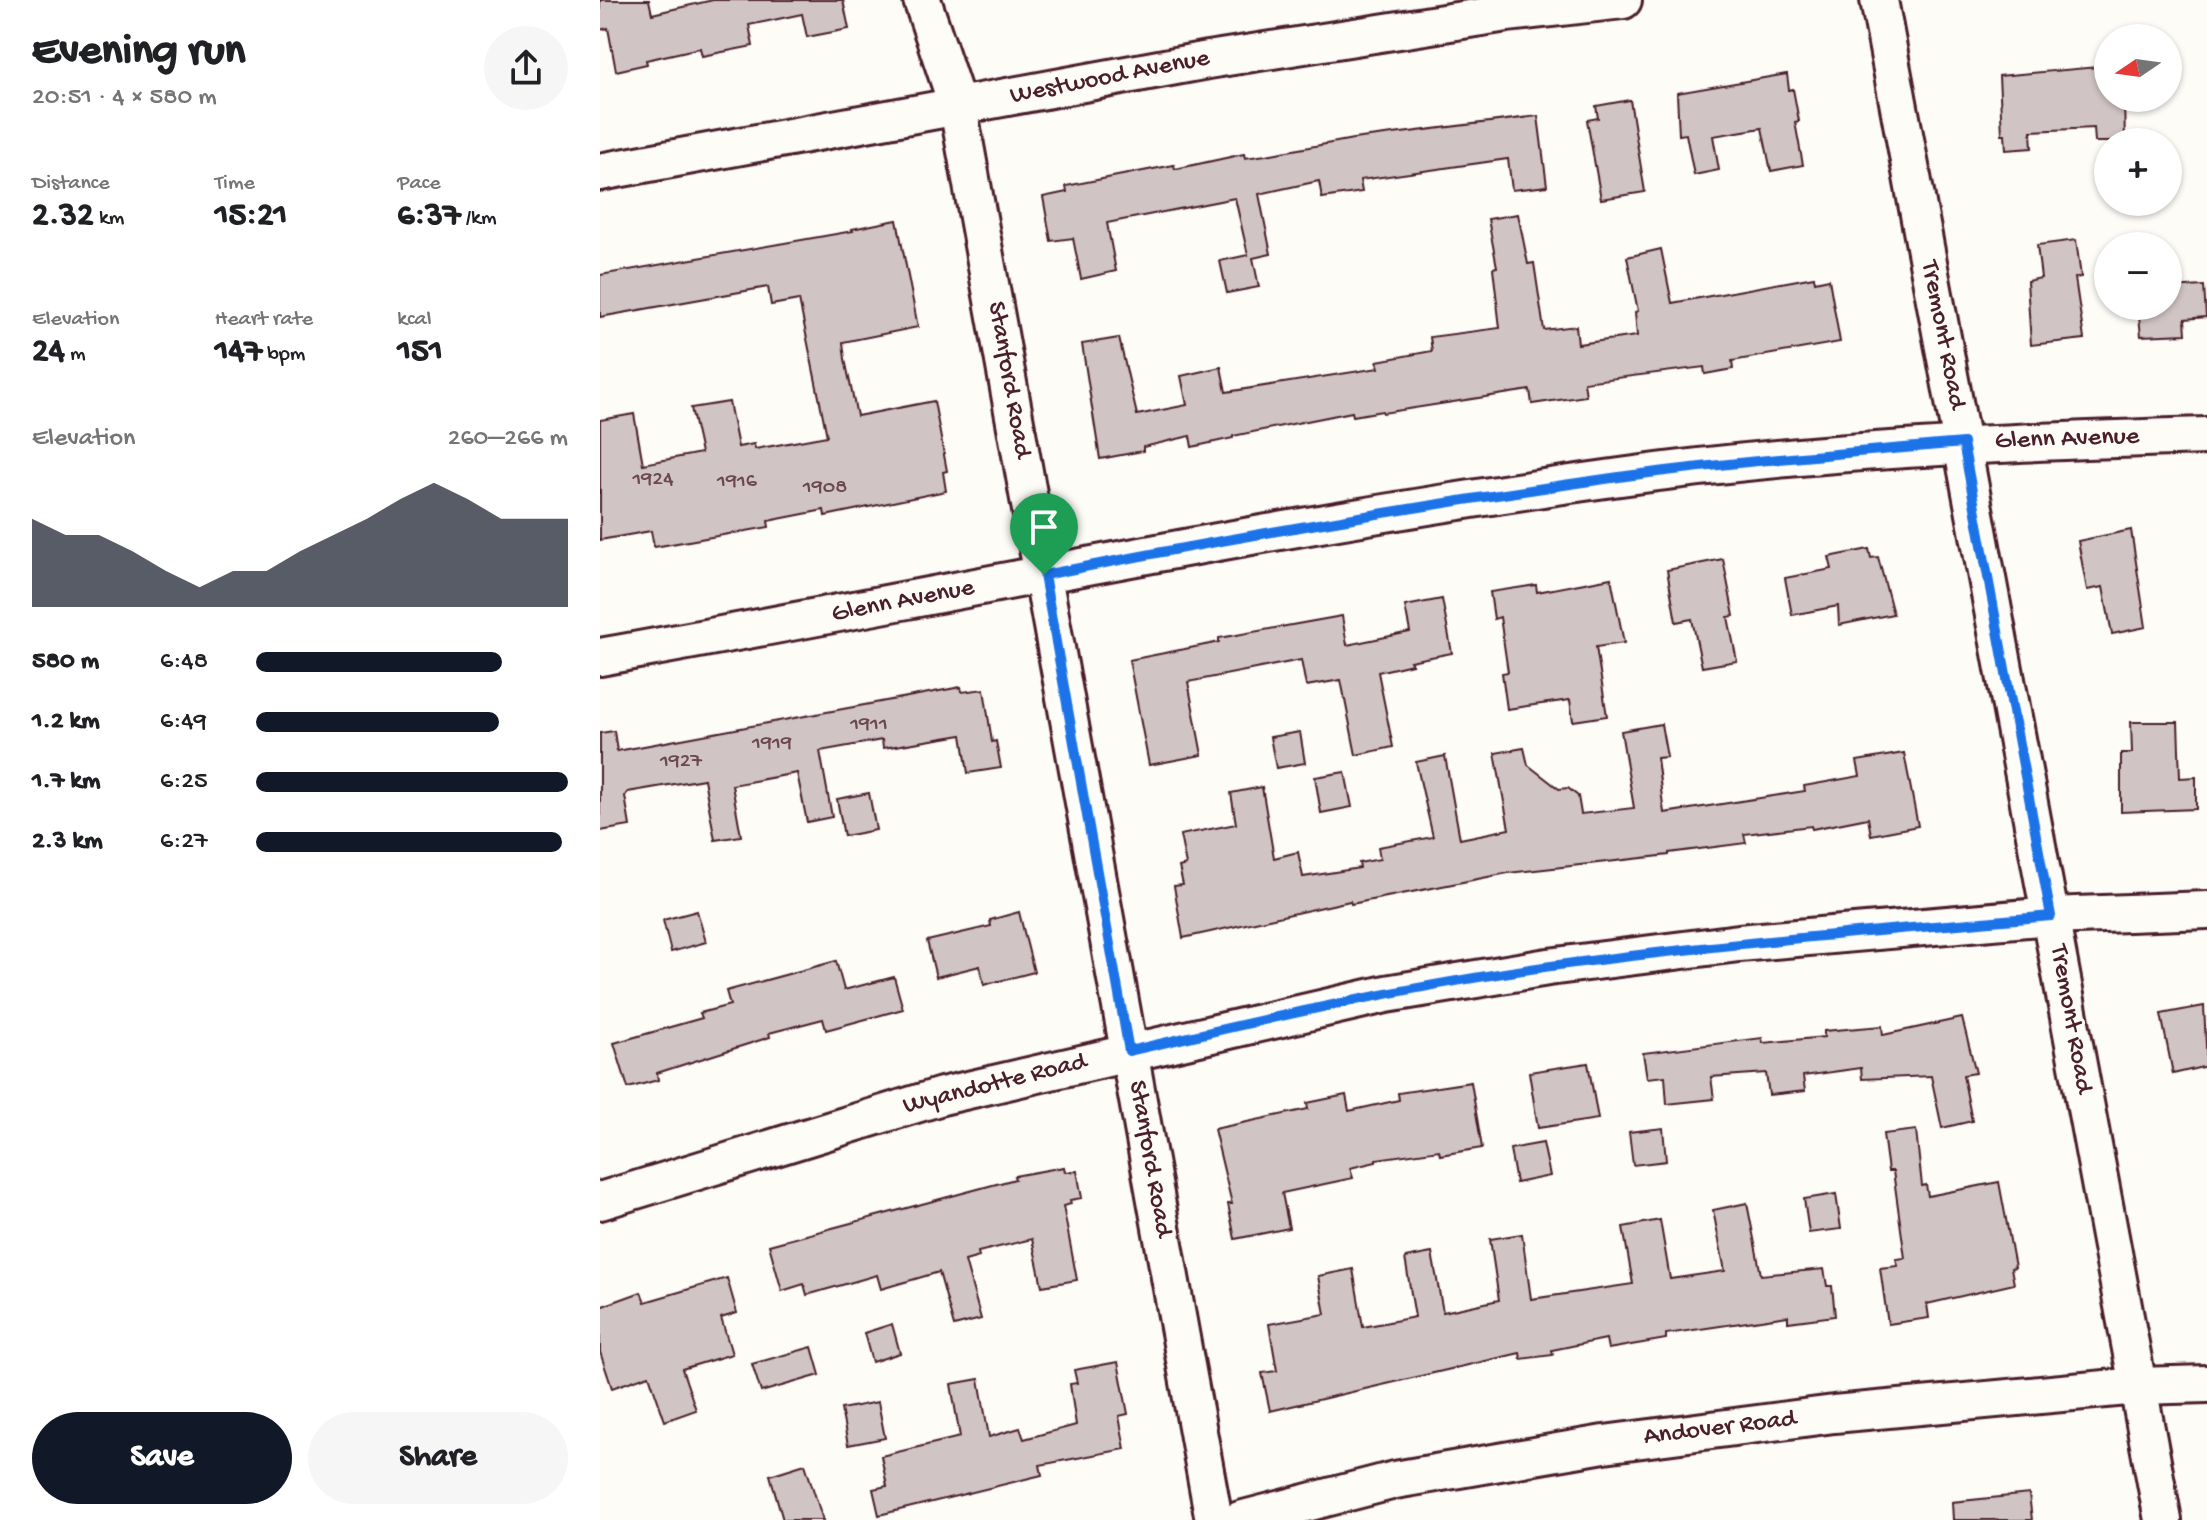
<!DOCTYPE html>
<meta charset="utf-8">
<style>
body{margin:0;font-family:"Gochi Hand",sans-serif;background:#f6f6f6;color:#202124;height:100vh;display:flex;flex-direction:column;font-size:30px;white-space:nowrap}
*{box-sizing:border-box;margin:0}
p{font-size:26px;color:#757577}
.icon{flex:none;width:44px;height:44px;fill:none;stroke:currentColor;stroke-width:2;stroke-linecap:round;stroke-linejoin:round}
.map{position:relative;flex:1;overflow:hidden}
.details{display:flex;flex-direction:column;background:#fff;width:600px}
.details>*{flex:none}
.needle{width:52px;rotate:257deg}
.buttons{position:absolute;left:1494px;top:24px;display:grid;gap:16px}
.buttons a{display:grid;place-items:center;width:88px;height:88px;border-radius:50%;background:#fff;box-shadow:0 2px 6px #0004;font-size:40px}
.pin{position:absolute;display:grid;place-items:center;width:68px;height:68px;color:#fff;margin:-82px -34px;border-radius:50% 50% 50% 0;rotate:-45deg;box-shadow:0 0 8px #0007}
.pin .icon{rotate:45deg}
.round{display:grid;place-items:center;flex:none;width:84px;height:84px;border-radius:42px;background:#f6f6f6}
.overview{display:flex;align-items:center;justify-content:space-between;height:136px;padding:0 32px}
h1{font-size:44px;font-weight:700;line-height:60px}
.figures{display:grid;grid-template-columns:repeat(3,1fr);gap:12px;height:136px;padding:8px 32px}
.figures div{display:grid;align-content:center}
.figures b{font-size:34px;font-weight:700}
.figures small{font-size:22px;font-weight:400}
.figures p{font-size:22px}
.chart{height:224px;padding:16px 32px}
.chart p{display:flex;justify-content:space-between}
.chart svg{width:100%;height:144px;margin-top:8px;fill:#111827;opacity:.7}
.button{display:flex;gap:16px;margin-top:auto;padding:16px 32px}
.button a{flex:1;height:92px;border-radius:48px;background:#111827;color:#fff;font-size:32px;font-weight:700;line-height:92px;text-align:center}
.button a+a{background:#f6f6f6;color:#202124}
ul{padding:0 32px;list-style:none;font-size:26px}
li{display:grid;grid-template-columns:128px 96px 1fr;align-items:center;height:60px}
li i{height:20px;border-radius:10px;background:#111827}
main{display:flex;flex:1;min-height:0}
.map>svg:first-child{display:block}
.building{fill:#d0c5c4;stroke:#4a1f2b;stroke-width:2}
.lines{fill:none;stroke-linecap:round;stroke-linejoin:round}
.minor-casing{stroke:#4a1f2b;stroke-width:42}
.minor{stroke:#fdfcf7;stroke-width:36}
.route-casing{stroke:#fff;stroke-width:16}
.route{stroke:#1a73e8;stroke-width:10}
.labels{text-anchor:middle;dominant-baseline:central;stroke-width:6;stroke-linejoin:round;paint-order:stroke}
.number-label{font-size:22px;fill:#6c4851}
.street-label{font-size:26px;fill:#4a1f2b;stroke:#fdfcf7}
</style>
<main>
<section class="details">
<div class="overview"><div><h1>Evening run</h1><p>20:51 · 4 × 580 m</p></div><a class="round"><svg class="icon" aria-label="share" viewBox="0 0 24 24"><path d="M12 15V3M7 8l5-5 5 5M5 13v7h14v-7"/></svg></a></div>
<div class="figures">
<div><p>Distance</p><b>2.32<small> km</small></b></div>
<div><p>Time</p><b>15:21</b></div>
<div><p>Pace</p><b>6:37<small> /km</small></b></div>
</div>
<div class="figures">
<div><p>Elevation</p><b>24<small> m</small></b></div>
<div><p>Heart rate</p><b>147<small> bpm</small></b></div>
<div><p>kcal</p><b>151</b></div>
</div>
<div class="chart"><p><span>Elevation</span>260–266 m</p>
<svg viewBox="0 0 160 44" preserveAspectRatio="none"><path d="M0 44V17L10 22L20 22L30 27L40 33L50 38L60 33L70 33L80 27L90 22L100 17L110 11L120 6L130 11L140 17L150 17L160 17V44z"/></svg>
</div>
<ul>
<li><b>580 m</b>6:48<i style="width:79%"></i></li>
<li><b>1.2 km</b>6:49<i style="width:78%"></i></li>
<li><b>1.7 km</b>6:25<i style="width:100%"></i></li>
<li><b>2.3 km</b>6:27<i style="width:98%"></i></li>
</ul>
<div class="button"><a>Save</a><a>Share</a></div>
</section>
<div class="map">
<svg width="1607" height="1520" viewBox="0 0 1607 1520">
<rect width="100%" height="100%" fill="#fdfcf7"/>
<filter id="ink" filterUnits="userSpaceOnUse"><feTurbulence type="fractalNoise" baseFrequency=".0125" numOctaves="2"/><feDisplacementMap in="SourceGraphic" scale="16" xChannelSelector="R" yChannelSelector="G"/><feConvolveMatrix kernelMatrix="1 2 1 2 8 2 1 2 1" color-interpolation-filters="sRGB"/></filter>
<g filter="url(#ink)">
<!-- building -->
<g class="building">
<polygon points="0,0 49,0 52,14 113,0 243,0 249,29 207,37 202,14 149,25 153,46 102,56 100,48 46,60 47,64 16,71 8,28 0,30"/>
<polygon points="1508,66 1508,98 1524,98 1525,142 1495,142 1494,128 1431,131 1432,148 1406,150 1405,134 1402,134 1399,76"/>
<polygon points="1187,74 1189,90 1193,89 1199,121 1195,122 1203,165 1171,171 1162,128 1113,136 1119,170 1094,175 1086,134 1079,135 1077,93"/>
<polygon points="1030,100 1045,192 1001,199 987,120 998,118 996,106"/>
<polygon points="938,116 947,186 912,190 908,159 760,180 762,192 722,198 719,181 659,194 671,254 653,258 659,287 627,293 620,261 648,255 635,198 507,223 516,271 481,279 473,238 451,241 443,197 467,192 466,186 574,165 575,169 644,154 645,158 666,155 753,139"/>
<polygon points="918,214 928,264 934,263 944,330 976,326 978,344 1037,336 1035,312 1038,311 1027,257 1061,249 1072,303 1214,277 1215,282 1229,279 1240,342 1132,361 1133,369 1105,374 1104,367 984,382 986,396 932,404 930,390 783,413 782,411 753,416 752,412 633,436 633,438 592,447 590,436 543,447 543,451 500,459 482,344 519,338 537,415 587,405 581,376 621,367 626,392 779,368 777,361 832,351 830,337 900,328 893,268 897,267 888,219"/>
<polygon points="297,220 318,327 243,342 245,359 257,416 334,401 347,471 343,472 346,491 225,516 224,510 168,521 169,527 54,547 51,531 0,540 0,420 34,414 43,464 101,453 91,408 129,402 138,447 154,444 155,449 227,436 199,300 171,305 168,287 0,317 0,275 253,231 252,229"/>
<polygon points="1476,240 1481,277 1475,278 1484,339 1431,345 1427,281 1441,278 1437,245"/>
<polygon points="1604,286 1606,317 1585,319 1586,334 1541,336 1538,306 1568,306 1568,288"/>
<polygon points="1531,530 1546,627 1512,634 1503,587 1487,590 1478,541"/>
<polygon points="1269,549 1271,558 1278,557 1293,614 1239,625 1238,606 1192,615 1185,578 1232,569 1229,557"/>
<polygon points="1123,559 1134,616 1128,617 1137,661 1102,667 1092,619 1076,622 1067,570"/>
<polygon points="1011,578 1024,643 996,647 1007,716 973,721 970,700 907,709 902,673 908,672 900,617 894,619 890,592 936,585 937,592"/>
<polygon points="842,599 852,653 810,661 812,664 778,672 793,747 756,755 741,680 706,686 701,660 588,682 602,755 549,765 529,660 610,644 619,642 619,638 742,616 747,645 810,632 805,606"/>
<polygon points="361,687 362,692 384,689 392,742 396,741 401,768 368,773 362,735 283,748 282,740 220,751 232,817 207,822 197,773 132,785 141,836 115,840 104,779 28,792 25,796 30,826 0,831 0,733 14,731 17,751"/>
<polygon points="1531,722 1578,722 1580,778 1596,777 1596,809 1521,812 1521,753 1532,753"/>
<polygon points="1061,724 1067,757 1057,758 1064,813 1205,791 1204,786 1260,776 1257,761 1304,753 1318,826 1271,835 1268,818 1212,829 1211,826 1144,834 1146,843 1069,853 1069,855 908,873 751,904 750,901 583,938 574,886 583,885 579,867 586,865 580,835 636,824 631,793 662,787 674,858 698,852 703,877 760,868 759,863 780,859 778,847 833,837 816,762 845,756 860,839 909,829 895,753 924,748 928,765 959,789 968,788 978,796 981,814 1034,808 1021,731"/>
<polygon points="700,732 705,763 676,768 670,737"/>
<polygon points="745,772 752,807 721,813 715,777"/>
<polygon points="269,793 276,830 244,836 237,799"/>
<polygon points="97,911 106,942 71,952 63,920"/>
<polygon points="419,912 434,972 384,985 380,966 336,977 327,941 391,926 390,920"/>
<polygon points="236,961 244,990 294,977 303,1009 226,1030 223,1019 169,1033 170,1037 57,1073 58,1080 28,1088 14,1043 102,1018 100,1013 130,1005 126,991"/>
<polygon points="1604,1006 1607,1066 1573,1074 1561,1014"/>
<polygon points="1362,1018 1376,1073 1363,1075 1372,1121 1342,1128 1331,1076 1262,1079 1261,1068 1203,1076 1205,1091 1169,1095 1166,1073 1111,1077 1114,1099 1067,1104 1065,1076 1047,1078 1043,1053 1162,1038 1163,1043 1224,1037 1224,1031 1282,1026 1283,1035"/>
<polygon points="988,1063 998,1119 938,1128 929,1072"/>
<polygon points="871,1082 882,1148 840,1155 839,1150 776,1159 776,1162 750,1168 753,1178 682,1193 689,1228 635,1239 628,1204 632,1204 614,1129 708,1109 707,1103 746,1095 749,1111 799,1100 798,1093"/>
<polygon points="1063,1128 1066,1161 1033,1165 1029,1132"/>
<polygon points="1316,1130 1322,1186 1326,1185 1328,1196 1399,1182 1415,1267 1411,1268 1414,1284 1327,1304 1329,1318 1288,1324 1280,1268 1298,1266 1296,1259 1305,1258 1293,1171 1288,1171 1283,1134"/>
<polygon points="943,1143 950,1176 916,1183 910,1149"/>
<polygon points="464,1167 465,1172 477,1171 482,1198 470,1200 471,1204 463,1206 477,1280 442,1286 432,1239 378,1252 379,1257 365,1261 381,1319 354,1326 339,1272 281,1289 277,1275 207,1295 204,1284 182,1291 169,1245 415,1179 414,1176"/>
<polygon points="1236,1194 1241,1229 1209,1233 1204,1199"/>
<polygon points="1147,1203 1161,1275 1224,1269 1227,1286 1232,1286 1235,1316 1188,1322 1188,1316 1066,1334 1066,1339 1008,1349 1006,1339 952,1350 953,1355 921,1359 920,1353 670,1411 662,1373 677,1371 669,1324 725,1314 718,1276 753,1269 763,1327 815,1317 805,1258 832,1253 843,1312 899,1300 890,1239 922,1234 931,1299 1033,1284 1023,1227 1060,1220 1070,1279 1125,1271 1113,1210"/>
<polygon points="127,1278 137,1313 121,1318 132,1354 82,1369 96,1410 65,1421 49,1375 12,1388 0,1352 0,1307 41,1292 45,1302"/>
<polygon points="292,1324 300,1353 272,1362 264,1333"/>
<polygon points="212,1347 220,1375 161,1392 152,1364"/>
<polygon points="518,1362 528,1414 519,1416 525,1449 440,1465 442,1475 279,1515 273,1489 287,1486 281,1456 360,1437 351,1384 379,1379 389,1437 420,1428 424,1439 476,1425 470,1384 477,1383 474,1370"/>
<polygon points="278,1402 285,1438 248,1445 241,1409"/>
<polygon points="205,1464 223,1520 183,1520 170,1475"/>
<polygon points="1429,1494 1432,1520 1353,1520 1352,1502"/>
</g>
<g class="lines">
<defs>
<g id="minor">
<polyline points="322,0 358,107 614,1520"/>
<polyline points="1279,0 1563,1520"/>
<polyline points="0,172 608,60 907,13 1023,0"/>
<path d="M0,657C337,597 673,525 1013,478C1210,450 1408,442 1607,436"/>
<polyline points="0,1201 342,1096 786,994 948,967 1139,943 1451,916 1607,910"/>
<polyline points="640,1520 795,1480 1004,1444 1234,1414 1538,1386 1607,1384"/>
</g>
</defs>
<!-- minor casing -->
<use href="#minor" class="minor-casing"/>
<!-- minor -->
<use href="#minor" class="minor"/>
</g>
</g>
<g class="lines" filter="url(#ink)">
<defs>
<path id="route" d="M1363,443L1451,916C1284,930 1117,944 951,966C809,986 668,1018 529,1051L444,575C632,537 822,505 1012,478C1129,462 1246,453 1363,443Z"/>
</defs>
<!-- route casing -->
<use href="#route" class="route-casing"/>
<!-- route -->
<use href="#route" class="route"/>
</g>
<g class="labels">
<!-- number labels -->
<g class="number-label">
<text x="53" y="480">1924</text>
<text x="137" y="482">1916</text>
<text x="225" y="488">1908</text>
<text x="269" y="725">1911</text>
<text x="172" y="744">1919</text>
<text x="81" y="762">1927</text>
</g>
<!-- street labels -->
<g class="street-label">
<text transform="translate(510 78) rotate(-11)">Westwood Avenue</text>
<text transform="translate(1342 335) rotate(79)">Tremont Road</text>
<text transform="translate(408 380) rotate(80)">Stanford Road</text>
<text transform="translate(1467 440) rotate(-2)">Glenn Avenue</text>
<text transform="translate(303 602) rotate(-11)">Glenn Avenue</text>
<text transform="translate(1470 1019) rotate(80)">Tremont Road</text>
<text transform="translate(395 1085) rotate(-14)">Wyandotte Road</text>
<text transform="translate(549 1159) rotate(80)">Stanford Road</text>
<text transform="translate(1120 1429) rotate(-7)">Andover Road</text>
</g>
</g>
</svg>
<div class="buttons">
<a><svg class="needle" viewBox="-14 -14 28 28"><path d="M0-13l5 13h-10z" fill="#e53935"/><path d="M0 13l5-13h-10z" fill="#757577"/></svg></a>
<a>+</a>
<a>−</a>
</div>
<div class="pin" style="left:444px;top:575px;background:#1e9e55"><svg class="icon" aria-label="arrive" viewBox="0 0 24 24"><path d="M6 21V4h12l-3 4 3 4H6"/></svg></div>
</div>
</main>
